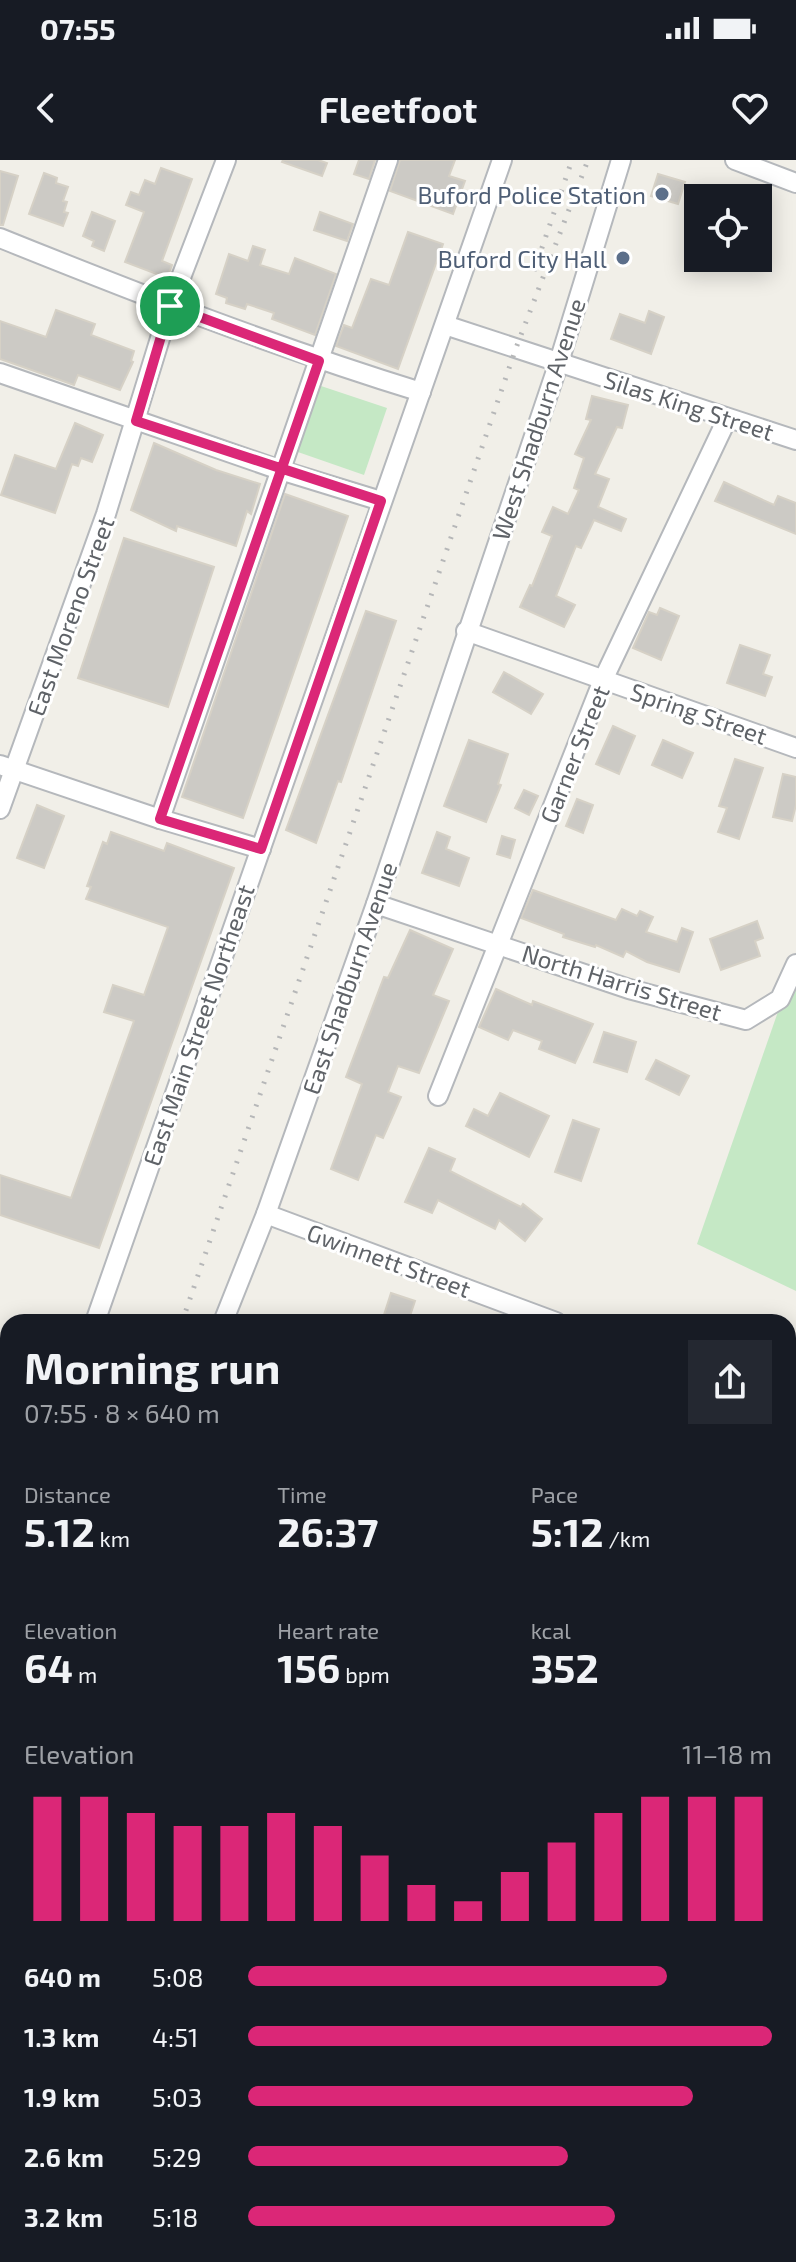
<!DOCTYPE html>
<meta charset="utf-8">
<style>
body{margin:0;font-family:"Exo 2",sans-serif;background:#242831;color:#f1f3f6;height:100vh;display:flex;flex-direction:column;font-size:30px;white-space:nowrap}
*{box-sizing:border-box;margin:0}
p{font-size:26px;color:#9ea1a6}
.icon{flex:none;width:44px;height:44px;fill:none;stroke:currentColor;stroke-width:2;stroke-linecap:round;stroke-linejoin:round}
.map{position:relative;flex:1;overflow:hidden}
.sheet{position:absolute;left:0px;top:1154px;width:796px;height:948px;display:flex;flex-direction:column;background:#171b24;border-radius:24px 24px 0 0;box-shadow:0 4px 20px #0003}
.sheet>*{flex:none}
.fabs{position:absolute;left:684px;top:24px;display:grid;gap:16px}
.fabs a{display:grid;place-items:center;width:88px;height:88px;border-radius:0px;background:#171b24;box-shadow:0 4px 20px #0003;font-size:40px}
.pin{position:absolute;display:grid;place-items:center;width:68px;height:68px;color:#fff;margin:-34px;border:4px solid #fff;border-radius:50%;box-shadow:0 2px 8px #0007}
.round{display:grid;place-items:center;flex:none;width:84px;height:84px;border-radius:0px;background:#242831}
.headline{display:flex;align-items:center;justify-content:space-between;height:136px;padding:0 24px}
h1{font-size:44px;font-weight:700;line-height:60px}
.stats{display:grid;grid-template-columns:repeat(3,1fr);gap:12px;height:136px;padding:8px 24px}
.stats div{display:grid;align-content:center}
.stats b{font-size:40px;font-weight:700}
.stats small{font-size:22px;font-weight:400}
.stats p{font-size:22px}
.chart{height:224px;padding:16px 24px}
.chart p{display:flex;justify-content:space-between}
.chart svg{width:100%;height:144px;margin-top:8px;stroke:#db2777;stroke-width:6}
ul{padding:0 24px;list-style:none;font-size:26px}
li{display:grid;grid-template-columns:128px 96px 1fr;align-items:center;height:60px}
li i{height:20px;border-radius:10px;background:#db2777}
.status{display:flex;justify-content:space-between;align-items:center;height:56px;padding:0 40px;background:#171b24;direction:ltr}
.status svg{height:22px;fill:currentColor}
header{display:flex;justify-content:space-between;align-items:center;height:104px;padding:0 24px;background:#171b24;font-size:36px;font-weight:700}
.map>svg:first-child{display:block}
.green{fill:#c5e8c5}
.building{fill:#cccac5;stroke:#d6d1c6;stroke-width:2}
.lines{fill:none;stroke-linecap:round;stroke-linejoin:round}
.minor-casing{stroke:#b5b8bc;stroke-width:22}
.minor{stroke:#fff;stroke-width:18}
.rail{stroke:#b6b7b8;stroke-width:5;stroke-dasharray:2 10;stroke-linecap:butt}
.route-casing{stroke:#fff;stroke-width:16}
.route{stroke:#db2777;stroke-width:10}
.service-dot{fill:#5c6f8a;stroke:#fff;stroke-width:3}
.labels{text-anchor:middle;dominant-baseline:central;stroke-width:6;stroke-linejoin:round;paint-order:stroke}
.service-label{font-size:24px;fill:#4e5e75;stroke:#fff;text-anchor:end}
.street-label{font-size:24px;fill:#5f6368;stroke:#fff}
</style>
<div class="status"><b>07:55</b><svg viewBox="0 0 49 12"><path d="M0 12V9h3v3zM5 12V6h3v6zM10 12V3h3v9zM15 12V0h3v12zM26 1h20v11H26zM47 4h2v5h-2z"/></svg></div>
<header><svg class="icon" aria-label="back" viewBox="0 0 24 24"><path d="M15 5l-7 7 7 7"/></svg>Fleetfoot<svg class="icon" aria-label="heart" viewBox="0 0 24 24"><path d="M12 20l-8-8c-3-5 5-10 8-4 3-6 11-1 8 4z"/></svg></header>
<div class="map">
<svg width="796" height="2102" viewBox="0 0 796 2102">
<rect width="100%" height="100%" fill="#f1efe8"/>
<!-- green -->
<g class="green">
<polygon points="318,225 387,248 364,315 295,291"/>
<polygon points="796,800 796,1131 697,1084"/>
<polygon points="0,1583 5,1585 8,1595 8,1820 0,1817"/>
</g>
<!-- building -->
<g class="building">
<polygon points="283,0 318,0 327,3 322,16 282,2"/>
<polygon points="359,0 375,0 369,19 354,14"/>
<polygon points="400,0 455,0 449,16 465,21 453,54 390,31"/>
<polygon points="161,8 192,19 162,101 172,105 167,118 125,102 144,52 126,45 131,32 139,35 145,20 155,24"/>
<polygon points="0,11 18,16 3,65 0,65"/>
<polygon points="44,13 57,18 56,23 68,27 63,41 67,42 64,52 68,53 63,66 29,54"/>
<polygon points="658,14 685,22 678,44 651,36"/>
<polygon points="92,52 115,61 104,91 92,86 94,81 83,76"/>
<polygon points="320,52 353,64 347,81 314,70"/>
<polygon points="408,72 443,84 398,209 336,186 344,165 352,168 371,119 389,125"/>
<polygon points="253,86 265,90 260,105 289,114 295,98 336,114 315,175 272,159 274,153 247,144 245,149 226,143 227,138 216,134 229,94 248,101"/>
<polygon points="56,150 95,164 91,175 134,191 131,201 133,202 120,230 78,215 74,225 0,199 0,161 46,177"/>
<polygon points="649,151 664,157 651,194 611,179 620,154 645,163"/>
<polygon points="592,236 628,245 622,268 617,267 595,314 609,319 598,347 626,359 621,371 594,360 581,388 576,386 556,436 575,445 564,467 520,447 530,425 532,426 552,376 542,372 553,347 568,354 579,330 574,328 584,298 575,294 591,260 586,259"/>
<polygon points="75,263 103,275 92,302 81,298 78,306 72,304 55,353 1,335 15,295 56,309"/>
<polygon points="154,283 216,310 260,324 251,354 247,351 236,386 177,366 176,371 131,350"/>
<polygon points="724,322 774,345 778,336 796,343 796,374 715,341"/>
<polygon points="285,334 348,356 243,658 182,637"/>
<polygon points="124,378 214,407 168,547 78,518"/>
<polygon points="660,448 679,456 661,500 633,488 649,452 657,455"/>
<polygon points="366,451 396,461 341,622 338,621 316,683 286,670"/>
<polygon points="740,485 770,495 763,514 772,517 765,536 727,523"/>
<polygon points="504,512 543,534 531,554 493,532"/>
<polygon points="613,566 635,576 619,614 596,604"/>
<polygon points="469,580 508,594 498,624 501,625 486,662 444,646"/>
<polygon points="663,580 693,593 682,618 652,605"/>
<polygon points="735,599 763,608 739,679 718,672 727,648 719,646"/>
<polygon points="783,614 796,617 796,645 792,661 773,657"/>
<polygon points="524,630 538,636 529,655 515,648"/>
<polygon points="577,639 593,645 583,673 566,666"/>
<polygon points="37,645 64,656 44,708 17,698"/>
<polygon points="111,672 164,691 167,683 234,708 99,1088 0,1055 0,1015 71,1038 134,861 104,852 113,825 144,835 168,767 86,739 91,727 87,726 103,682 107,684"/>
<polygon points="437,672 450,677 446,689 469,698 459,726 422,713"/>
<polygon points="502,676 515,680 510,698 497,694"/>
<polygon points="533,730 616,760 622,749 637,756 640,751 653,757 646,772 677,782 682,768 693,772 679,812 647,802 626,791 623,797 596,785 595,787 563,777 564,774 521,758"/>
<polygon points="757,761 763,778 755,781 760,796 721,810 710,779"/>
<polygon points="410,770 453,789 433,835 449,841 419,913 398,906 388,932 401,937 383,978 376,975 358,1020 331,1009 362,924 346,917 384,817 388,818"/>
<polygon points="496,829 532,845 533,841 593,864 575,903 539,889 542,881 513,870 508,880 479,867"/>
<polygon points="604,872 636,882 627,912 594,902"/>
<polygon points="656,900 689,916 679,935 646,919"/>
<polygon points="500,933 549,956 529,997 466,966 474,949 488,956"/>
<polygon points="573,960 599,969 581,1021 555,1012"/>
<polygon points="429,988 455,999 450,1011 521,1047 523,1044 542,1059 525,1081 499,1060 495,1069 438,1040 432,1053 405,1042"/>
<polygon points="391,1133 415,1141 408,1162 383,1158"/>
</g>
<g class="lines">
<defs>
<g id="minor">
<polyline points="735,0 796,23"/>
<path d="M0,78C139,134 278,188 421,232"/>
<polyline points="445,165 796,280"/>
<polyline points="0,213 280,310 381,341"/>
<polyline points="466,471 796,588"/>
<polyline points="0,605 160,659 261,689"/>
<polyline points="0,649 106,354 170,146 226,0"/>
<polyline points="160,659 388,0"/>
<polyline points="376,744 629,829 746,860 780,839 796,804"/>
<polyline points="438,936 603,520 727,259"/>
<polyline points="266,1054 556,1162"/>
<polyline points="95,1162 502,0"/>
<polyline points="223,1162 266,1054 376,744 559,202 621,0"/>
<polyline points="788,1252 796,1257"/>
<polyline points="0,1373 8,1376"/>
<polyline points="0,1446 8,1409"/>
<polyline points="0,1470 8,1524"/>
<polyline points="0,1574 8,1572"/>
<polyline points="788,1823 796,1821"/>
<polyline points="0,1831 8,1834"/>
<polyline points="115,2094 118,2102"/>
<polyline points="207,2094 210,2102"/>
<polyline points="588,2094 604,2102"/>
<polyline points="551,2102 556,2094"/>
<polyline points="690,2102 695,2094"/>
</g>
</defs>
<!-- minor casing -->
<use href="#minor" class="minor-casing"/>
<!-- minor -->
<use href="#minor" class="minor"/>
<!-- rail -->
<g class="rail">
<polyline points="534,111 572,0"/>
<polyline points="182,1162 516,188 588,0"/>
<polyline points="160,2094 163,2102"/>
<polyline points="176,2094 179,2102"/>
</g>
</g>
<g class="lines">
<defs>
<polyline id="route" points="170,146 136,261 381,341 261,689 160,659 319,201 170,146"/>
</defs>
<!-- route casing -->
<use href="#route" class="route-casing"/>
<!-- route -->
<use href="#route" class="route"/>
</g>
<!-- markers -->
<g class="service-dot">
<circle cx="662" cy="34" r="8"/>
<circle cx="623" cy="98" r="8"/>
</g>
<g class="labels">
<!-- service labels -->
<g class="service-label">
<text x="646" y="34">Buford Police Station</text>
<text x="607" y="98">Buford City Hall</text>
</g>
<!-- street labels -->
<g class="street-label">
<text transform="translate(689 245) rotate(18)">Silas King Street</text>
<text transform="translate(538 259) rotate(-72)">West Shadburn Avenue</text>
<text transform="translate(70 456) rotate(-70)">East Moreno Street</text>
<text transform="translate(699 553) rotate(19)">Spring Street</text>
<text transform="translate(574 594) rotate(-68)">Garner Street</text>
<text transform="translate(349 818) rotate(-71)">East Shadburn Avenue</text>
<text transform="translate(622 822) rotate(17)">North Harris Street</text>
<text transform="translate(198 865) rotate(-71)">East Main Street Northeast</text>
<text transform="translate(389 1100) rotate(20)">Gwinnett Street</text>
</g>
</g>
</svg>
<div class="fabs">
<a><svg class="icon" aria-label="locate" viewBox="0 0 24 24"><circle cx="12" cy="12" r="6"/><path d="M12 2v4M12 18v4M2 12h4M18 12h4"/></svg></a>
</div>
<div class="pin" style="left:170px;top:146px;background:#1e9e55"><svg class="icon" aria-label="arrive" viewBox="0 0 24 24"><path d="M6 21V4h12l-3 4 3 4H6"/></svg></div>
<section class="sheet">
<div class="headline"><div><h1>Morning run</h1><p>07:55 · 8 × 640 m</p></div><a class="round"><svg class="icon" aria-label="share" viewBox="0 0 24 24"><path d="M12 15V3M7 8l5-5 5 5M5 13v7h14v-7"/></svg></a></div>
<div class="stats">
<div><p>Distance</p><b>5.12<small> km</small></b></div>
<div><p>Time</p><b>26:37</b></div>
<div><p>Pace</p><b>5:12<small> /km</small></b></div>
</div>
<div class="stats">
<div><p>Elevation</p><b>64<small> m</small></b></div>
<div><p>Heart rate</p><b>156<small> bpm</small></b></div>
<div><p>kcal</p><b>352</b></div>
</div>
<div class="chart"><p><span>Elevation</span>11–18 m</p>
<svg viewBox="0 0 160 44" preserveAspectRatio="none"><path d="M5 44V6M15 44V6M25 44V11M35 44V15M45 44V15M55 44V11M65 44V15M75 44V24M85 44V33M95 44V38M105 44V29M115 44V20M125 44V11M135 44V6M145 44V6M155 44V6"/></svg>
</div>
<ul>
<li><b>640 m</b>5:08<i style="width:80%"></i></li>
<li><b>1.3 km</b>4:51<i style="width:100%"></i></li>
<li><b>1.9 km</b>5:03<i style="width:85%"></i></li>
<li><b>2.6 km</b>5:29<i style="width:61%"></i></li>
<li><b>3.2 km</b>5:18<i style="width:70%"></i></li>
</ul>
</section>
</div>
